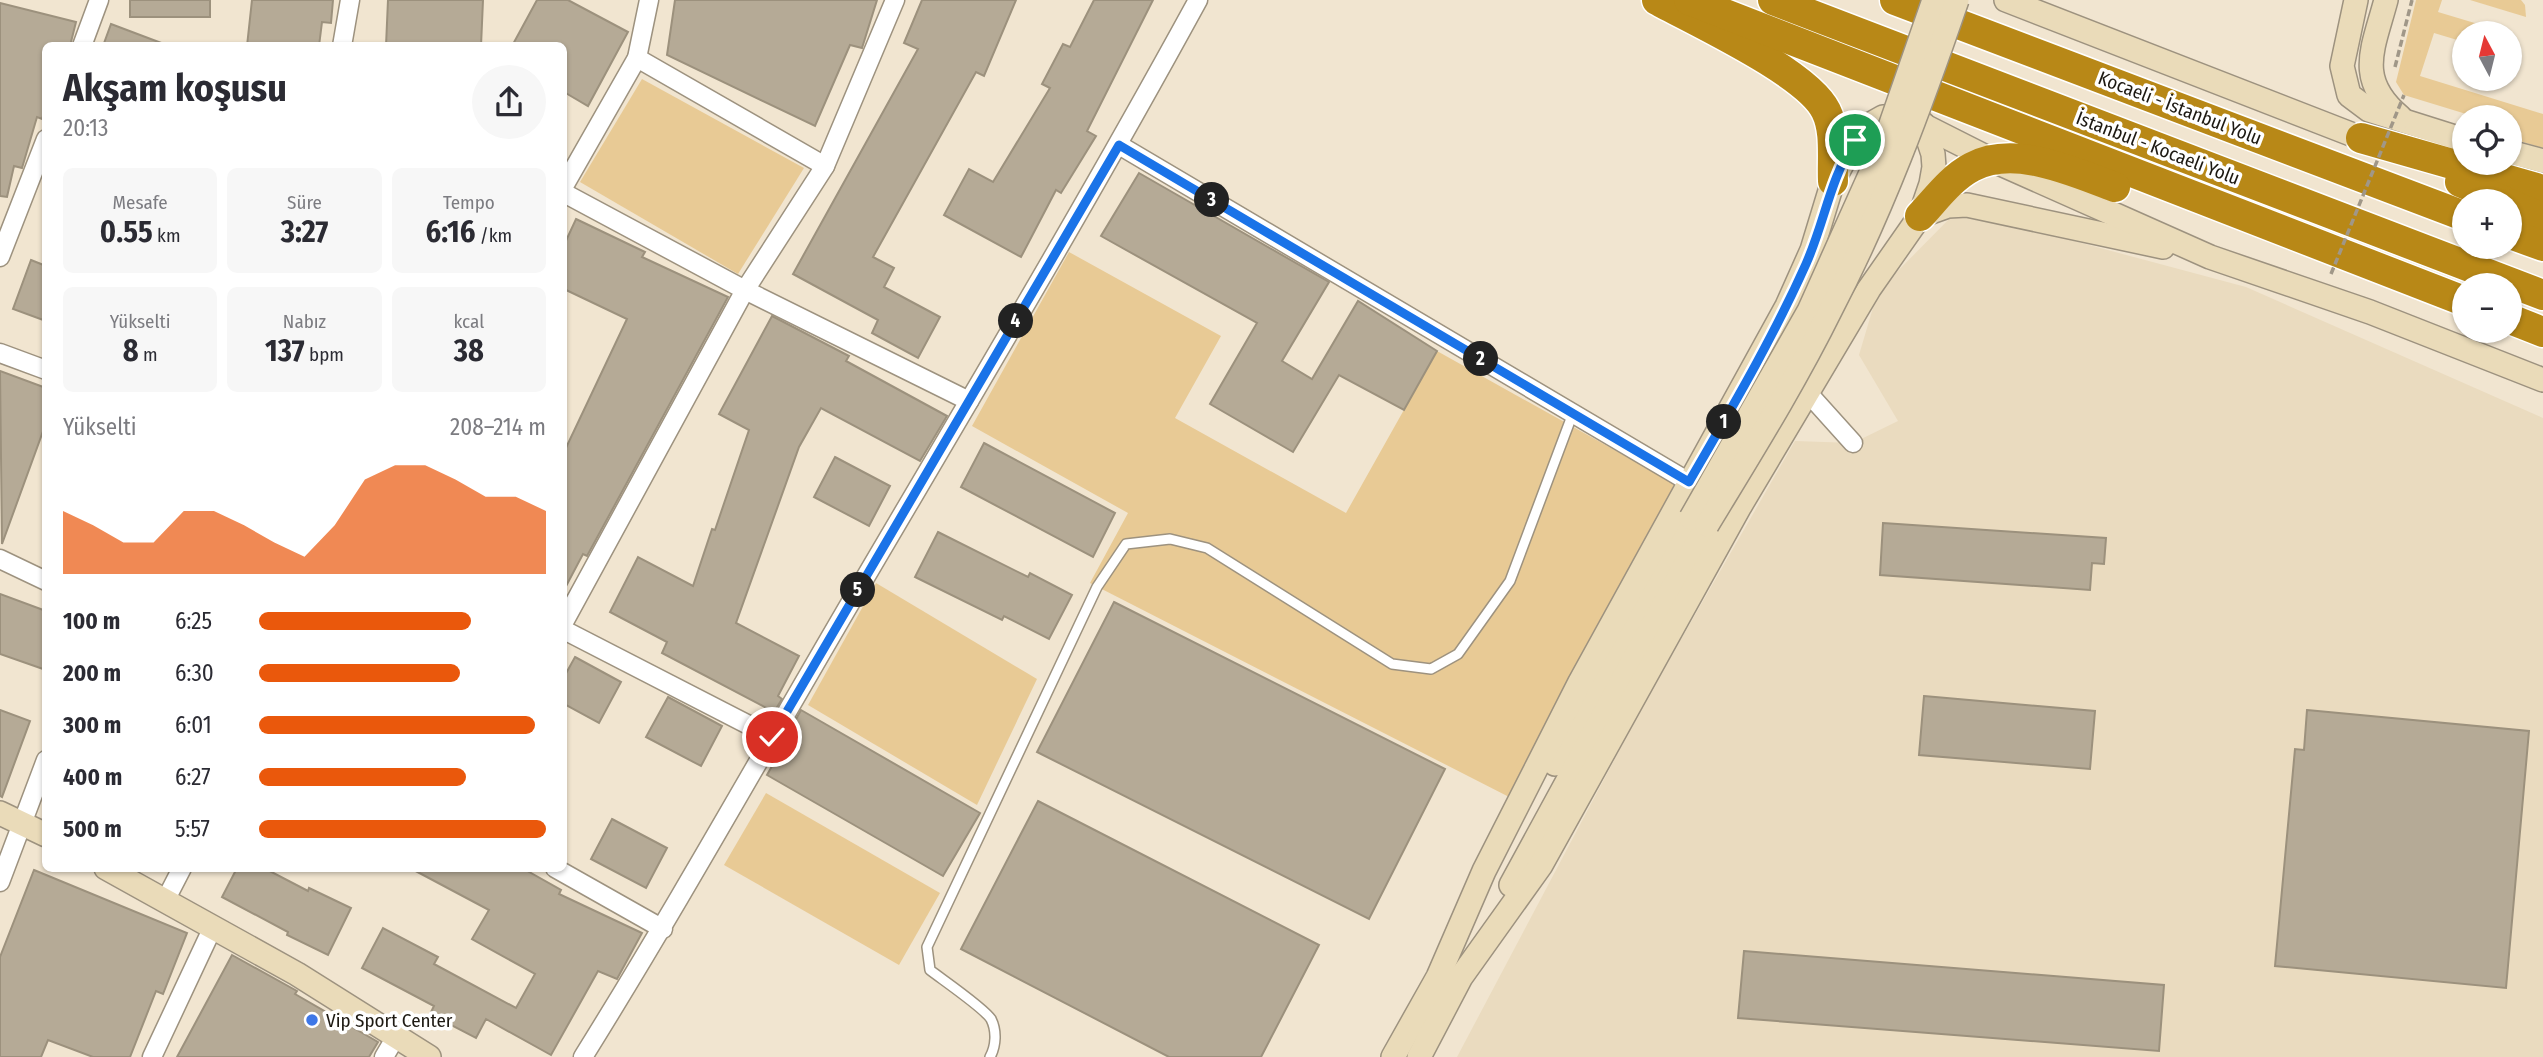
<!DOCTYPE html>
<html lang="tr">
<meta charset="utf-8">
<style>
body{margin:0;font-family:"Fira Sans Condensed",sans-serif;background:#f7f7f7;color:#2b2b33;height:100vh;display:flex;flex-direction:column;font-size:26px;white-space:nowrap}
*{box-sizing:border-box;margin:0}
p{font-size:23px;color:#7c7c81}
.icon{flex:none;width:38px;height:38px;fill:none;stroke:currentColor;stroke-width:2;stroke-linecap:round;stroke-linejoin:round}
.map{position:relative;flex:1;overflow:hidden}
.panel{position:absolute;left:42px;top:42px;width:525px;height:830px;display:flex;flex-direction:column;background:#fff;border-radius:10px;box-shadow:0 2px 5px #0004}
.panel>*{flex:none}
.needle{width:46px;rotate:353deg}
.tools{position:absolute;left:2452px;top:21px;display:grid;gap:14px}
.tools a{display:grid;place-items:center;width:70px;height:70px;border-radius:50%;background:#fff;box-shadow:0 2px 5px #0004;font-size:35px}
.pin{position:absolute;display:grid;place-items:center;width:60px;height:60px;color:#fff;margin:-30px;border:4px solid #fff;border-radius:50%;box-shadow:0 2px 7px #0007}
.km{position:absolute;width:35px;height:35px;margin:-18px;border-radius:50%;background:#222;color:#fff;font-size:19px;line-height:35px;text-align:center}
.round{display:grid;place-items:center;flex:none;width:74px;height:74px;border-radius:37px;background:#f7f7f7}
.summary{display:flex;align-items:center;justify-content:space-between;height:119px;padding:0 21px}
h1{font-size:38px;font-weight:700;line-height:52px}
.stats{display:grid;grid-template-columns:repeat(3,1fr);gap:10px;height:119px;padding:7px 21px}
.stats div{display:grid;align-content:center;border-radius:10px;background:#f7f7f7;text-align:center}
.stats b{font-size:30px;font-weight:700}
.stats small{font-size:19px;font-weight:400}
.stats p{font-size:19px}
.chart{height:196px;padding:14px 21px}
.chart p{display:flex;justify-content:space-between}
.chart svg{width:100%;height:126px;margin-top:7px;fill:#ea580c;opacity:.7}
ul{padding:0 21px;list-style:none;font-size:23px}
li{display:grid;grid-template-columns:112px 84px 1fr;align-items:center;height:52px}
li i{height:18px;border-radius:9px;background:#ea580c}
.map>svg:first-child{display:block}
.built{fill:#eadbbf}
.green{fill:#e8ca95}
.building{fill:#b5aa96;stroke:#9c917d;stroke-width:2}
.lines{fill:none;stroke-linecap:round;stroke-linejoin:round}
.lane-casing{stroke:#9d927f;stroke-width:12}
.street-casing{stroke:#9d927f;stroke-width:21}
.secondary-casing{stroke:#9d927f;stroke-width:26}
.highway-casing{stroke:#fff;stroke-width:33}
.path{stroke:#a09788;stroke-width:3.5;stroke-dasharray:7 3.5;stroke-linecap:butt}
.lane{stroke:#fff;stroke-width:9}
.street{stroke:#fff;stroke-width:18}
.secondary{stroke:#eadbb9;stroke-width:23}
.highway{stroke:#b88817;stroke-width:30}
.secondary-bridge-casing{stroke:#9d927f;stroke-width:26;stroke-linecap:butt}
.path-bridge{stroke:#a09788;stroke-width:3.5;stroke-dasharray:7 3.5;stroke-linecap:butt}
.secondary-bridge{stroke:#eadbb9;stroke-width:23}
.route-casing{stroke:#fff;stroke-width:14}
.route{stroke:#1a73e8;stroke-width:9}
.poi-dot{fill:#3e77e7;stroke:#fff;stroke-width:2.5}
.labels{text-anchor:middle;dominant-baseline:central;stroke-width:7;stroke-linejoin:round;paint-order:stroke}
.street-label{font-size:19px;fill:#1d1912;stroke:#fff}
.poi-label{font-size:19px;fill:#1d1912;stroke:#fff;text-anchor:start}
</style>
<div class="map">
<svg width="2543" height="1057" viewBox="0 0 2543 1057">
<rect width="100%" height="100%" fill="#f1e5d0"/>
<!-- built -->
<polygon class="built" points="1958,210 2246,287 2543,418 2543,1057 1457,1057 1646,700 1795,441 1853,443 1898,421 1859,355 1878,291"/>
<!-- green -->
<g class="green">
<polygon points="2416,0 2442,0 2438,12 2508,33 2464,33 2464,42 2434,33 2420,76 2543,114 2543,148 2510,138 2510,117 2476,117 2404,95 2396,82"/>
<polygon points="2470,0 2521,0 2525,5 2526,17"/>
<polygon points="642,79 804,168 738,274 580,182"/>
<polygon points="1069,252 1221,336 1175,418 1346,513 1437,351 1688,491 1515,800 1090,583 1128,513 972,426"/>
<polygon points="876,583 1037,679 977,805 808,705"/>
<polygon points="766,793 940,893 899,965 724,865"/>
</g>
<!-- building -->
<g class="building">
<rect x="130" y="0" width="80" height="17"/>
<polygon points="252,0 333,0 331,23 322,22 319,46 247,46"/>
<polygon points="388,0 483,0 481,46 386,46"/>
<polygon points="537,0 568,0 628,32 588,106 564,92 564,46 512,46"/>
<polygon points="675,0 877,0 862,48 850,45 815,126 667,55"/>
<polygon points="922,0 1016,0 984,76 976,72 873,257 894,268 884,287 940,317 918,358 872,333 878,320 793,274 918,49 904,43"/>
<polygon points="1094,0 1153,0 1087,131 1096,136 1061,193 1056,190 1021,257 944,215 969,169 993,182 1050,88 1042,84 1063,44 1070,47"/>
<polygon points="0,3 76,22 70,46 46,46 46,107 42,119 37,117 22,168 14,166 7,197 0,196"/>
<polygon points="111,24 164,44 164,46 103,46"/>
<polygon points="1139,173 1329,282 1282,361 1312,379 1358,301 1437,351 1404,410 1339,375 1293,452 1210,404 1257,323 1101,236"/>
<polygon points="576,219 645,252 642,257 728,297 587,556 583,554 564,590 564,452 627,319 564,289 564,245"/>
<polygon points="31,260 46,266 46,321 13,309"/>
<polygon points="772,316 849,356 846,361 947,416 920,461 821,408 799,447 736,623 799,656 778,696 782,699 774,712 662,653 667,642 610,612 638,557 693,586 712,529 715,530 749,430 719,414"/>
<polygon points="0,371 46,388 46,423 2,544"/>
<polygon points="984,443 1115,513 1093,557 961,487"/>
<polygon points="835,457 890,486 869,526 814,497"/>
<polygon points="1883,523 2106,538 2104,564 2092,563 2090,590 1880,575"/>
<polygon points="938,532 1028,577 1030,573 1072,595 1049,639 1004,616 1002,620 915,577"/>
<polygon points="0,594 46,611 46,670 0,654"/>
<polygon points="1114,602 1445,769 1369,919 1037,752"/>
<polygon points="575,657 621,682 599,723 564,704 564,677"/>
<polygon points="1924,696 2095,711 2090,769 1919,755"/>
<polygon points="668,697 722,726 701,766 646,737"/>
<polygon points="0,710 30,721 2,797 0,796"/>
<polygon points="801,710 980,813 943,876 767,775 796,724 794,723"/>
<polygon points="2307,710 2529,731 2506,988 2275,966 2295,749 2304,750"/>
<polygon points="1038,801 1319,945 1261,1057 1169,1057 961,949"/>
<polygon points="612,819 667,848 646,888 591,859"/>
<polygon points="237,868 264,868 308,891 309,888 351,908 328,955 287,935 288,932 222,897"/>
<polygon points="410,868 522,868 561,890 559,894 642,933 617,979 598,971 551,1055 486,1019 476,1038 430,1014 434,1006 362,968 383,928 438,957 434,964 516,1008 535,974 472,939 489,910"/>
<polygon points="34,870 187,933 163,994 156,991 130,1057 93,1057 48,1040 41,1057 0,1057 0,957"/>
<polygon points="1744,951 2164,985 2159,1051 1738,1018"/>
<polygon points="232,955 297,991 295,994 378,1042 369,1057 177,1057"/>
</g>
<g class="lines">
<defs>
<path id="lane" d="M990,1057C996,1046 997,1031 991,1019C984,1008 943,980 930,970L927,947L1097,587L1126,544L1170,539L1207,548L1392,664L1431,669L1458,654L1510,581L1573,413"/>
<g id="street">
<polyline points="82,46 99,0"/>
<polyline points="342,46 350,0"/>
<polyline points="637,58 825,166"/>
<polyline points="1119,145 1689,482"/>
<polyline points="564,186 637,58 649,0"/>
<polyline points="564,193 745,290 969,401"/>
<polyline points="0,257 46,139"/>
<polyline points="0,353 46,370"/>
<polyline points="1808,393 1853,443"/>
<polyline points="0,559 46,581"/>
<polyline points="564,622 745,290 825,166 895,0"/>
<polyline points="564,630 772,737"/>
<polyline points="555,868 663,929"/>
<polyline points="0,882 46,760"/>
<polyline points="165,901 182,868"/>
<polyline points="152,1057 213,927"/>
<polyline points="384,1057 391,1045 400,1039"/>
<path d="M583,1057C674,911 758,761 845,612C964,409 1085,207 1198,0"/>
</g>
<g id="secondary">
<polyline points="2006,0 2361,138"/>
<polyline points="2356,0 2342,66 2349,95 2369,110 2464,140"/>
<path d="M2386,0C2373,49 2355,79 2400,117"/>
<polyline points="2510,152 2543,161"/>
<polyline points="1920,216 1948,206 1967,205 2163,247"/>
<polyline points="1555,764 1691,518"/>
<polyline points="0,813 46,835"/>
<polyline points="106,868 297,974 429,1057"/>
<polyline points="1511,885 1707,525"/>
<polyline points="1393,1057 1438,977 1484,871 1580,682 1787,306 1812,250 1833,181 1855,140 1867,126 1883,117 1905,116 1992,160 2210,257 2370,312 2543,380"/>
<polyline points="1419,1057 1461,977 1541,865 1740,506 1869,289 1920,216 1931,184 1934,167 1933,154 1923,124"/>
</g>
<g id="highway">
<path d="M1657,0C1697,22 1808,73 1826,111C1836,131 1832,159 1833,181"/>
<polyline points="1689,0 2464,301"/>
<polyline points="1773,0 2543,295"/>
<polyline points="1895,0 2464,216"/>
<polyline points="2361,138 2543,190"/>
<polyline points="2460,182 2504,201"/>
<polyline points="2510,204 2543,218"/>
<path d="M1920,216C1936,199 1951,178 1972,167C2015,144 2073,172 2115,187"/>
<polyline points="2510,234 2543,246"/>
<polyline points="2510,319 2543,332"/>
</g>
</defs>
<!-- lane casing -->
<use href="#lane" class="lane-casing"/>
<!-- street casing -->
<use href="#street" class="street-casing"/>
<!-- secondary casing -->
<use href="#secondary" class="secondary-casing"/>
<!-- highway casing -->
<use href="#highway" class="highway-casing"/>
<!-- path -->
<polyline class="path" points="2395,67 2412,0"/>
<!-- lane -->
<use href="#lane" class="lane"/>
<!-- street -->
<use href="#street" class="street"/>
<!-- secondary -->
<use href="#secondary" class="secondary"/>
<!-- highway -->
<use href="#highway" class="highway"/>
<defs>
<g id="secondary-bridge">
<polyline points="1691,518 1809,311 1884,144 1934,0"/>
<path d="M1707,525C1750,454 1794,384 1831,309C1882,211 1921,105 1957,0"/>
</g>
</defs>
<!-- secondary-bridge casing -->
<use href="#secondary-bridge" class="secondary-bridge-casing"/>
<!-- path-bridge -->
<polyline class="path-bridge" points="2331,274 2404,95"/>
<!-- secondary-bridge -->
<use href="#secondary-bridge" class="secondary-bridge"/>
</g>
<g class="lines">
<defs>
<path id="route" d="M772,737L1119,145L1689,482C1730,411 1772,340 1806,264C1825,221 1829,182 1855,140"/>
</defs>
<!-- route casing -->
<use href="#route" class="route-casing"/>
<!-- route -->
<use href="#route" class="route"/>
</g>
<!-- markers -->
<circle class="poi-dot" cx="312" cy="1020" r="7"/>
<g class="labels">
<!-- street labels -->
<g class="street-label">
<text transform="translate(2180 108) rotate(21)">Kocaeli - İstanbul Yolu</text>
<text transform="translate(2158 148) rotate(21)">İstanbul - Kocaeli Yolu</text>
</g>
<!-- poi labels -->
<g class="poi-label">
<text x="326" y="1020">Vip Sport Center</text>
</g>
</g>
</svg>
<div class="tools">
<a><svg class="needle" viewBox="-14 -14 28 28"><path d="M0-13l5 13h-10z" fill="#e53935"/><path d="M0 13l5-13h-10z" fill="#7c7c81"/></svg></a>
<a><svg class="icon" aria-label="locate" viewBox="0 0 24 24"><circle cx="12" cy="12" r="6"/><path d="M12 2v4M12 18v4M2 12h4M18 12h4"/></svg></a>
<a>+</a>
<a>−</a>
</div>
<div class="pin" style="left:1855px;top:140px;background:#1e9e55"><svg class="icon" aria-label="arrive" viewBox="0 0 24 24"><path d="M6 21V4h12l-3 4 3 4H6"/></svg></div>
<div class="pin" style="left:772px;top:737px;background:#d93025"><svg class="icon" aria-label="check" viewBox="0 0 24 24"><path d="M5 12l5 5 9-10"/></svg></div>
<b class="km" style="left:1724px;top:422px">1</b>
<b class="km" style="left:1481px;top:359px">2</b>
<b class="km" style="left:1212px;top:200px">3</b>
<b class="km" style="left:1016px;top:321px">4</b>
<b class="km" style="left:858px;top:590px">5</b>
<section class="panel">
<div class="summary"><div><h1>Akşam koşusu</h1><p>20:13</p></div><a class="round"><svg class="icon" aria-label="share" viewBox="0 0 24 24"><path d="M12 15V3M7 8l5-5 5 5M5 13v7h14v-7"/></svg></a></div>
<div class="stats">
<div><p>Mesafe</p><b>0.55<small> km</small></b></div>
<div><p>Süre</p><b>3:27</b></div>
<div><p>Tempo</p><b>6:16<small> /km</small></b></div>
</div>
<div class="stats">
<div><p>Yükselti</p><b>8<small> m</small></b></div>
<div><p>Nabız</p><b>137<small> bpm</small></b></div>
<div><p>kcal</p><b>38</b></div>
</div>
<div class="chart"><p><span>Yükselti</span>208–214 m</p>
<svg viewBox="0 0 160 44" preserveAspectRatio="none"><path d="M0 44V22L10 27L20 33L30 33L40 22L50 22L60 27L70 33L80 38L90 27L100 11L110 6L120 6L130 11L140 17L150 17L160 22V44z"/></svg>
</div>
<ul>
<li><b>100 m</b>6:25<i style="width:74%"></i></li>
<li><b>200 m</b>6:30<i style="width:70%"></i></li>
<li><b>300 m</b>6:01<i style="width:96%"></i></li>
<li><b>400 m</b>6:27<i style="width:72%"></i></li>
<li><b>500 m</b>5:57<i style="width:100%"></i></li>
</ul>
</section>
</div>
